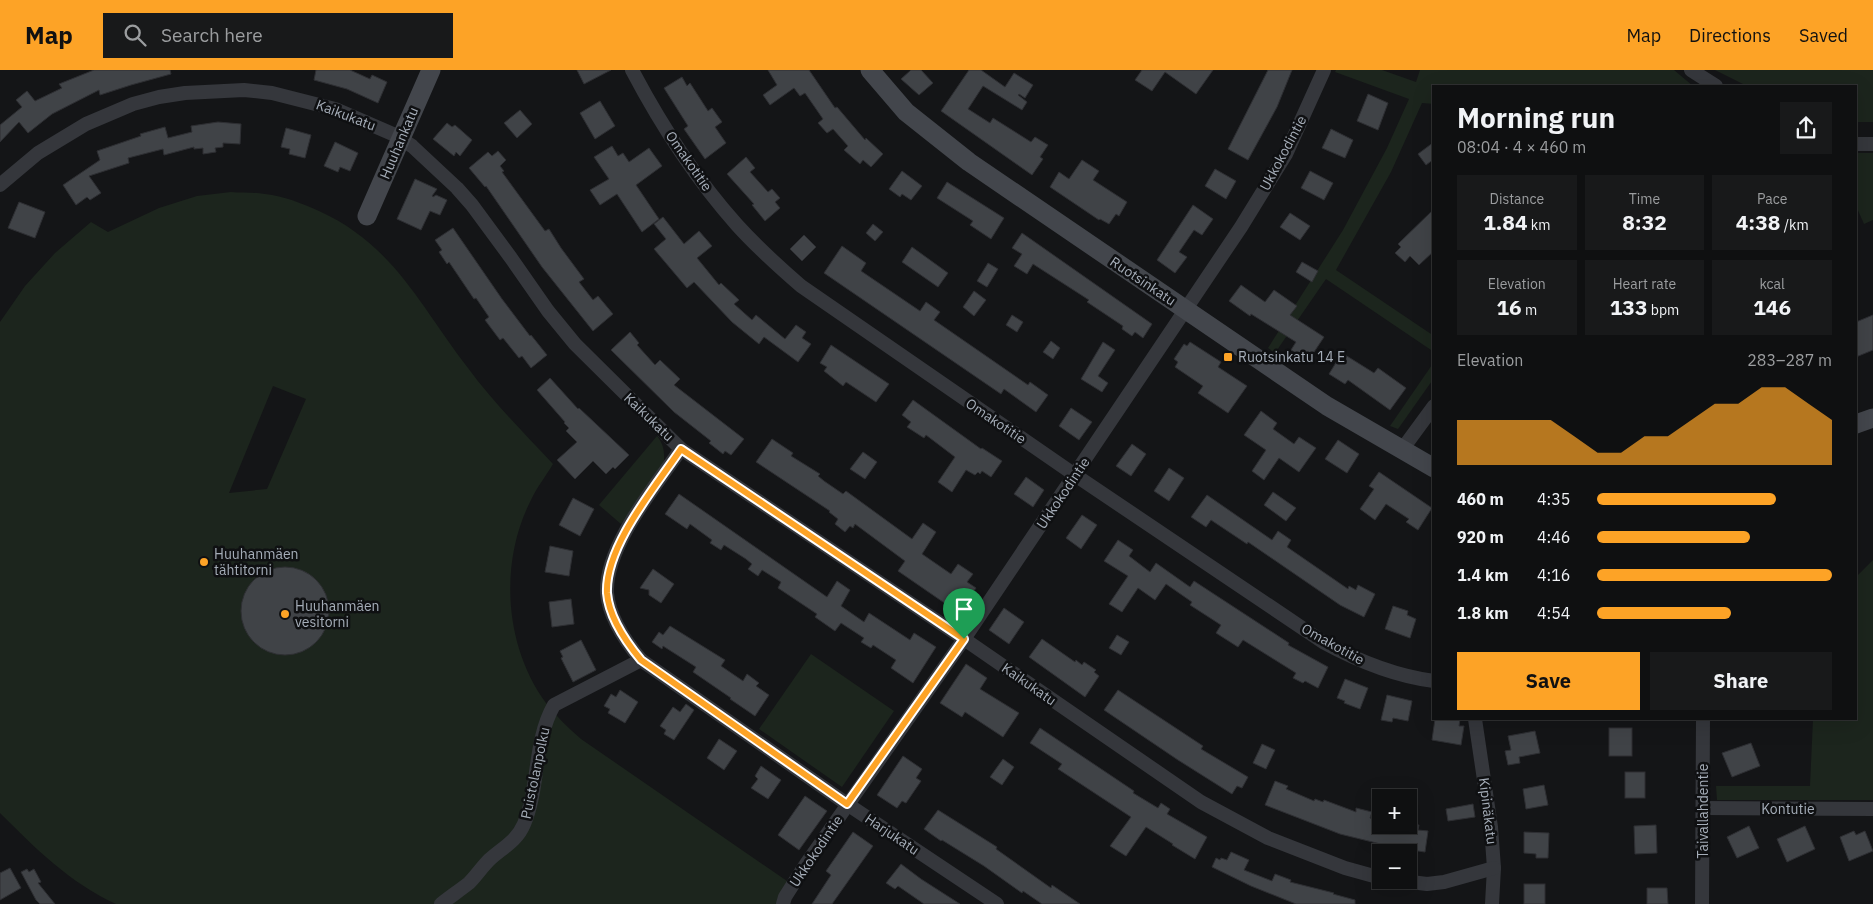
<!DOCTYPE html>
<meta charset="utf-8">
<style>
body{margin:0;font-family:"IBM Plex Sans",sans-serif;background:#18191a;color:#f1f3f6;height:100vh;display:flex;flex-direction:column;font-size:19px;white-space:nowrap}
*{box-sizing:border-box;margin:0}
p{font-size:16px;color:#9b9d9f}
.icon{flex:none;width:28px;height:28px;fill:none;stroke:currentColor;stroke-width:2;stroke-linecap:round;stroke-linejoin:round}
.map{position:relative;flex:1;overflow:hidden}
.side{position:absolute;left:1432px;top:15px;width:425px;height:635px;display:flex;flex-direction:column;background:#0f1011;border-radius:0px;box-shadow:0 5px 20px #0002,0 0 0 1px #2f3031}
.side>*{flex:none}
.controls{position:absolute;left:1372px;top:719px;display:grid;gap:10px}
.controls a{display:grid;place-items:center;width:45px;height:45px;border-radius:0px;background:#0f1011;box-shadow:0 5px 20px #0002,0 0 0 1px #2f3031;font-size:25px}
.pin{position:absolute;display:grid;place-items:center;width:42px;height:42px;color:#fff;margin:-51px -21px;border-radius:50% 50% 50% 0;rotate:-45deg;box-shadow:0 0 5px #0007}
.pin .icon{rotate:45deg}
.round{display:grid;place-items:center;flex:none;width:52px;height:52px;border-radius:0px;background:#18191a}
.head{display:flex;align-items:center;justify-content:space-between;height:85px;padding:0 25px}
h1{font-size:28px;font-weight:700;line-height:38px}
.figures{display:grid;grid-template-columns:repeat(3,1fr);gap:8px;height:85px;padding:5px 25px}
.figures div{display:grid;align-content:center;border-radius:0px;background:#18191a;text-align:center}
.figures b{font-size:21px;font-weight:700}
.figures small{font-size:14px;font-weight:400}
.figures p{font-size:14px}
.chart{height:140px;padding:10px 25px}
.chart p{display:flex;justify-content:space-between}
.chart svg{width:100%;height:90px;margin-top:5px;fill:#fda326;opacity:.7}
.cta{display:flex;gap:10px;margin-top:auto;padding:10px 25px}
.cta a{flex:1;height:58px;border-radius:0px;background:#fda326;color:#111;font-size:20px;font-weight:700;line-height:58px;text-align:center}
.cta a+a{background:#18191a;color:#f1f3f6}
ul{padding:0 25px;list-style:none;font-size:16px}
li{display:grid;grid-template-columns:80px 60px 1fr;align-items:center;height:38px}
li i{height:12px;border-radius:6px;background:#fda326}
header{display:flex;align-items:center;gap:30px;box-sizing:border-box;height:70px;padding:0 25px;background:#fda326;color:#111}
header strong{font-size:24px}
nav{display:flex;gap:28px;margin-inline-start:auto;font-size:18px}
.search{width:350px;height:45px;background:#18191a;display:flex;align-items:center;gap:12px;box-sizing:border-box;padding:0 18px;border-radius:0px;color:#9b9d9f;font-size:19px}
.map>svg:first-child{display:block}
.green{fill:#1c251d;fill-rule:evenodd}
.building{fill:#404347;stroke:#2e2f33}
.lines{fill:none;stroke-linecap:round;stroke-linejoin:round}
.street{stroke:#35373c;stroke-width:14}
.secondary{stroke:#43464c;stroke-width:19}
.route-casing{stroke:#fff;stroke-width:10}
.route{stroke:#fda326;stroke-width:6}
.poi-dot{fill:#fda326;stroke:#0f1012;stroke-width:2}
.labels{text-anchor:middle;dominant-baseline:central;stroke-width:5;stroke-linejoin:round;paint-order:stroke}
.street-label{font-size:14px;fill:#a5adb8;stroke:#0f1012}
.poi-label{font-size:14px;fill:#a5adb8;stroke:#0f1012;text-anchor:start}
</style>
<header>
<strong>Map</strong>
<div class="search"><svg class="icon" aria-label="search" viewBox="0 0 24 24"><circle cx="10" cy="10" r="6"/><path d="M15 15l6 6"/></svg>Search here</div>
<nav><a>Map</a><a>Directions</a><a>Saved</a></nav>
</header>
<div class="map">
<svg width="1873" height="834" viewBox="0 0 1873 834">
<rect width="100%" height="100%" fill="#141517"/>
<!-- green -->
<g class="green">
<polygon points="1336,0 1382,0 1416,12 1420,0 1674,0 1693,16 1434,16 1434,34 1422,33 1391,102 1336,200 1434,266 1434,282 1326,209 1275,283 1268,278 1343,160 1387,78 1409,29 1335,2"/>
<polygon points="1715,0 1873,0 1873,52 1856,52 1856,16 1747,16"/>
<polygon points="1858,83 1873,83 1873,150 1864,154 1856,136"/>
<path d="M231,122C242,123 254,122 265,124C284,126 301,133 319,141C394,175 420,236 468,298C493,332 524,363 553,394C546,406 537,417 531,430C499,492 504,576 546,633C556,646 568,658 581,669L787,811L776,834H116C70,813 35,778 0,743V252L25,216L55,183L91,152L108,162L159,138L197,126ZM273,316L306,329L267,419L229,423Z"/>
<polygon points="1434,292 1434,308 1398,359 1390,356"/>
<path d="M657,366C665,376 665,386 663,399L621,454L599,435Z"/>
<polygon points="1873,490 1873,730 1717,730 1716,716 1810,716 1813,649 1856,649 1856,507"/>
<polygon points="811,584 894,641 842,717 759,659"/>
</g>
<!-- building -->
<g class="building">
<polygon points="94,0 170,0 171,4 131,15 100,25 99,20 52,44 28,63 19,52 0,72 0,55 22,37 16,30 27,21 35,31 62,18 59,14"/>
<polygon points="316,0 350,0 370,9 372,5 387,12 378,33 347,19 314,10"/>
<polygon points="577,0 611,0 584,14"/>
<polygon points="768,0 809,0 835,38 837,37 865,70 866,68 883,84 871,97 863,90 860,94 844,80 848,76 833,59 827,63 818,53 823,49 805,23 800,26 794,18 770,35 763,25 777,15"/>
<polygon points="911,0 921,0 933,13 919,25 901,9"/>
<polygon points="969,0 981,0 1005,17 1014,3 1033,15 1025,28 1019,24 1018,25 1027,32 1022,40 983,16 968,39 990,53 993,48 1031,72 1035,67 1048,75 1040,87 1043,89 1032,105 941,41"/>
<polygon points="1142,0 1213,0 1196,24 1165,2 1152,21 1135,10"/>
<polygon points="1268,0 1292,0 1277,37 1248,90 1228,79"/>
<polygon points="682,7 687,16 690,13 708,41 712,38 722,52 715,57 726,73 705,89 684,59 688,56 664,18"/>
<polygon points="1368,24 1388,33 1378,60 1357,51"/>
<polygon points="600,31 615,56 595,69 580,43"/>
<polygon points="520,40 532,54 517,68 504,53"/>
<polygon points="218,52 241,54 240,74 223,73 223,77 215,78 216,82 203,84 203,78 194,79 194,77 164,85 163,79 128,88 129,93 89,106 101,123 90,130 87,127 76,135 63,115 100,90 97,81 141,66 140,64 165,57 168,68 192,62 191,56"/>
<polygon points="447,53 452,57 455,55 472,70 460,86 456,82 454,86 433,69"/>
<polygon points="286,58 311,65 305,88 289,84 290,79 281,77"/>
<polygon points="1331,59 1353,70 1345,88 1322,78"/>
<polygon points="335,72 358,83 350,101 340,97 338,102 324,96"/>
<polygon points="1434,72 1434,89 1426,95 1418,84"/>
<polygon points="612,76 618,86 623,83 629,92 649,78 662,96 636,115 659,149 642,162 617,124 600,135 590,120 609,109 594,87"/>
<polygon points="498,81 506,90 500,96 504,101 502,102 545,161 549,159 561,178 584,209 579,212 593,230 598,226 613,244 593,261 542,197 486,116 485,117 469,98 488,82 492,86"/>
<polygon points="746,87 755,98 750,102 768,122 772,119 780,128 775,132 780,138 765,151 752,135 754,134 727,104"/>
<polygon points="1082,90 1099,101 1093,110 1127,132 1119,146 1116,144 1109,154 1100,149 1099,150 1050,117 1059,102 1069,109"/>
<polygon points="1215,99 1236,111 1226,129 1205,116"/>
<polygon points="902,101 922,116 911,130 902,124 900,127 889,119"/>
<polygon points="1310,101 1333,113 1324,130 1301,118"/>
<polygon points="415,109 437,119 432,126 433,127 436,125 447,130 440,145 430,141 421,160 397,149"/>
<polygon points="947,112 1004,148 991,169 970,155 973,151 937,128"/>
<polygon points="19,132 45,142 35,168 8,158"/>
<polygon points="1193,135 1213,149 1202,165 1194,160 1179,182 1187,187 1175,203 1157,190"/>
<polygon points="1434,139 1434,181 1419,195 1410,186 1405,192 1395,183 1401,177 1398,174"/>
<polygon points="1290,143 1310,156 1300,170 1280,157"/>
<polygon points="663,147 684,174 699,161 712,176 697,188 719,215 721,213 739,230 734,234 752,250 756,245 785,269 796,255 806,262 802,268 811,274 798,292 764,267 759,274 732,252 694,212 687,218 654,179 666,169 654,154"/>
<polygon points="873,154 883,162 875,171 866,163"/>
<polygon points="453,158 502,229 530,266 531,265 547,285 531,298 522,286 519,288 503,268 500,270 485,250 489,247 476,228 474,229 449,192 447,194 439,182 442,180 435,170"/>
<polygon points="1022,163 1152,254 1143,268 1135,262 1132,266 1122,259 1123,256 1087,232 1089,230 1033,194 1027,204 1014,196 1022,184 1012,178"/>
<polygon points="804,165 816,177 802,191 790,179"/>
<polygon points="842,176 866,193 861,201 920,241 926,232 940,242 934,250 1028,315 1030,312 1048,325 1036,342 1004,319 1001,324 824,203"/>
<polygon points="912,177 948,203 938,217 902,192"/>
<polygon points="1302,192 1318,201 1312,212 1296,202"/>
<polygon points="988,193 998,199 987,217 977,211"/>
<polygon points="1241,215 1265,232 1274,220 1297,236 1290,245 1324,267 1308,291 1291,280 1296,272 1251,244 1250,246 1229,231"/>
<polygon points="974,221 986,230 974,246 963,237"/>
<polygon points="1012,245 1023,252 1017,262 1006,255"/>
<polygon points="1873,245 1873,280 1856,287 1856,252"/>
<polygon points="630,262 639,273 637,275 655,295 660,290 680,309 674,315 744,369 731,385 725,381 723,384 709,373 711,371 674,342 611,280"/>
<polygon points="1051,271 1060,278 1053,289 1043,282"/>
<polygon points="1103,272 1115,280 1098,306 1108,313 1102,322 1081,309"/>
<polygon points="1190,272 1221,292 1218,297 1247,316 1228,343 1198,323 1203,316 1175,297 1178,292 1174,289 1184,274 1187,276"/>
<polygon points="831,275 889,314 876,332 846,312 843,316 824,301 827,297 820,293"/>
<polygon points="1342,283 1374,303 1378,298 1406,318 1390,340 1348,310 1345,314 1329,304"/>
<polygon points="550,308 578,339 579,338 629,385 615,399 613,397 606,404 593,391 575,409 557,390 577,372 566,361 569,358 564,353 565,352 537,320"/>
<polygon points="913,330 981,379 982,378 1002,391 991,407 982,401 980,404 978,402 975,405 966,400 952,422 938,412 955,387 926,365 924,368 907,357 911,352 902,345"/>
<polygon points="1071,338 1092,352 1079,370 1059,356"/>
<polygon points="1261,341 1277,353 1273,359 1294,374 1299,367 1316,378 1299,402 1279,388 1264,410 1252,401 1266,380 1244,365"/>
<polygon points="772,369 793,383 791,386 820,404 818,406 824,411 843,424 846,421 912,469 923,453 936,462 922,484 951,504 958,494 973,504 967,512 976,518 959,543 898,501 905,491 855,454 853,458 850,456 845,462 835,454 838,449 829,442 830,441 756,392"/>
<polygon points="1338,370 1359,384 1347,403 1325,389"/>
<polygon points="1132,374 1146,384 1131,406 1116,396"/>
<polygon points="863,382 877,392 865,409 850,399"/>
<polygon points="1169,398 1184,408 1169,431 1154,421"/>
<polygon points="1379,402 1432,438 1418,460 1406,452 1409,449 1386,434 1375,450 1360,439 1374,419 1369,416"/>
<polygon points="1026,407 1044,420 1033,437 1014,424"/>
<polygon points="1273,422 1296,438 1286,451 1264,435"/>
<polygon points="679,424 827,527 837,511 850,520 841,536 864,552 869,543 910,570 914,563 936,577 913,613 891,598 896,590 873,575 871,578 861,572 864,568 841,553 835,561 815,547 817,544 778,518 781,512 762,500 758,506 748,499 752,494 746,489 724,475 721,480 710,473 712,470 690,454 687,459 665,444"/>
<polygon points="1207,425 1272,470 1278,461 1291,470 1287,477 1348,519 1349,516 1356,520 1358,515 1375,524 1364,547 1340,535 1248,472 1247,474 1211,450 1206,457 1191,447"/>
<polygon points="573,428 594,439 580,466 559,455"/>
<polygon points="1082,445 1097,455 1081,479 1066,468"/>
<polygon points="1118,470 1133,480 1129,486 1150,502 1156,493 1190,517 1194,511 1289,573 1288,575 1328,597 1318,618 1305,611 1303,613 1293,608 1296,603 1243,570 1238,577 1216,563 1221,555 1190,535 1192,532 1166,514 1155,530 1138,518 1122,542 1109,534 1128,506 1104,491"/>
<polygon points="550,476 573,481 569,506 545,502"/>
<circle cx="285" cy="541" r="44"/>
<polygon points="653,499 674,514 661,533 649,525 649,520 640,518"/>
<polygon points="571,529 574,554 552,557 549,532"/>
<polygon points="1393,536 1408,541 1407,545 1416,549 1410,568 1385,559"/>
<polygon points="1004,538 1024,552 1009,574 989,560"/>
<polygon points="670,556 725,590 721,596 743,611 747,604 759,613 756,616 769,625 755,646 730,629 731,628 693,602 696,597 663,576 662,579 652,572 659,562 663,565"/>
<polygon points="1117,565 1129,572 1121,585 1109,578"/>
<polygon points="1042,569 1075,592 1076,590 1082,595 1084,592 1096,600 1094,602 1099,606 1085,627 1029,587"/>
<polygon points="581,570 596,600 573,612 561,588 563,587 560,581"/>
<polygon points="966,594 987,608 980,619 1019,643 1003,667 965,642 962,647 940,633"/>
<polygon points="1345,609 1368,618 1360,639 1344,633 1345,631 1337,628"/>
<polygon points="620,620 638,632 625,653 608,643 610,639 604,636 611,624 616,627"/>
<polygon points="1118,620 1203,676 1201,679 1248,707 1242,718 1237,716 1232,724 1178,690 1104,640"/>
<polygon points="1387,625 1412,631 1408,651 1393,648 1392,652 1381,650"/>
<polygon points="686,634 694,640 674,670 664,664 666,660 660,656 673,637 680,642"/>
<polygon points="1435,649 1460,649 1459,656 1464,656 1461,675 1432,670"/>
<polygon points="1040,658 1134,721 1133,723 1158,738 1161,733 1170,739 1167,744 1207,767 1195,789 1172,775 1173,774 1146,757 1126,786 1110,776 1131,747 1058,699 1062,694 1030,673"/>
<rect x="1609" y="658" width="23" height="28"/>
<polygon points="1535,661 1540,683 1519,687 1520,693 1508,695 1505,681 1511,680 1508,666"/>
<polygon points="719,669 737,681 724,700 707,688"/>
<polygon points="1751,673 1760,696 1732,707 1722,683"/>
<polygon points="1262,674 1275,680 1266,699 1253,693"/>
<polygon points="903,686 922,699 916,708 921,711 906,733 902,731 897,738 877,725"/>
<polygon points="1003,689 1014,697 1002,715 990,707"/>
<polygon points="761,696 781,710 768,729 751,718 758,709 755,706"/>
<rect x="1625" y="702" width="20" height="26"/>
<polygon points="1275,711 1288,716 1286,719 1314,731 1315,729 1323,732 1324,730 1356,742 1356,738 1372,742 1370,748 1381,751 1381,755 1419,755 1418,760 1428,761 1425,782 1397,778 1340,764 1265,735"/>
<polygon points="1544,715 1548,735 1526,739 1523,719"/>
<polygon points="805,726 827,741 799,780 778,765"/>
<polygon points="1473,734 1475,747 1448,751 1446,739"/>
<polygon points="938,740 997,777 996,779 1051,818 1052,815 1080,834 1042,834 1023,821 1022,823 984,796 942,770 941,771 924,759"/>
<polygon points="1656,755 1657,783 1635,784 1634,756"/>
<polygon points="1749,756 1759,778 1737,788 1727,767"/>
<polygon points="1805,756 1815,779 1787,792 1777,769"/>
<polygon points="1854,761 1856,765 1865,761 1873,781 1849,791 1840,767"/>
<polygon points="853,762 873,776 832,834 812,834 831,805 826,801"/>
<polygon points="1524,762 1549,763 1548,788 1536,788 1536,784 1524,783"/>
<polygon points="1231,782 1249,790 1244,800 1272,811 1275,804 1291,810 1290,812 1334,823 1333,824 1355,830 1355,834 1296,834 1251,816 1212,797 1216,788 1220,790 1221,788 1227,790"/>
<polygon points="901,794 921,809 960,834 924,834 898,816 895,819 886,813"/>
<polygon points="10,798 21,818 0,830 0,803"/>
<polygon points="27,799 29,802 34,799 41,812 38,813 55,834 40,834 36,830 21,802"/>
<rect x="1524" y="814" width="21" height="20"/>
<polygon points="1647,818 1667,818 1668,834 1647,834"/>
</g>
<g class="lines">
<!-- street -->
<g class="street">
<path d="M632,0C661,55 696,109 737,155C757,177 779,197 801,216L1075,405L1323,572C1358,591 1394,606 1434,611"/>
<polyline points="1691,0 1716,16"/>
<polyline points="1856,74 1873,74"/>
<polyline points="0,115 38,83 86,54 133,34 159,27 185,23 244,20 272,23 335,39 395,65 412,76 457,118 472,135 511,188 548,241 575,274 681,379 964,569 1201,732 1268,768 1345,798 1381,808"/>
<path d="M681,379C655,417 605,476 607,523C609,547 626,572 641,590L847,734L997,834"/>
<polyline points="1401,381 1434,336"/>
<polyline points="1475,649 1491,757 1494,798 1492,834"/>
<polyline points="1703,738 1873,739"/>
<polyline points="1395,810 1427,814 1444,812 1494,798"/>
<path d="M441,834C450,827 460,820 469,813C476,806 482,797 489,790C502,778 517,771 524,754C540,716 533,672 554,635L641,590"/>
<polyline points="783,834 785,827 806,794 964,569 1241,157 1286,84 1324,0"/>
<polyline points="1702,834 1703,649"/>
</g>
<!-- secondary -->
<g class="secondary">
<polyline points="870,0 906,42 969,92 1327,336 1434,398"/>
<polyline points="367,146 431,0"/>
<polyline points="1856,354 1873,348"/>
</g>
</g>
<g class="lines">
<defs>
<path id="route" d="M681,379L964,569L847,734L641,590C626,572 609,547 607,523C605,476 656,416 681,379Z"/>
</defs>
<!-- route casing -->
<use href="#route" class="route-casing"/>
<!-- route -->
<use href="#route" class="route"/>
</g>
<!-- markers -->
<g class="poi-dot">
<rect x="1223" y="282" width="10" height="10" rx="2.5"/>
<circle cx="204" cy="492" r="5"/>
<circle cx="285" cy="544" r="5"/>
</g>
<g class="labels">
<!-- street labels -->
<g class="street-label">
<text transform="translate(346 45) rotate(21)">Kaikukatu</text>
<text transform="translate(399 73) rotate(-67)">Huuhankatu</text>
<text transform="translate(1283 83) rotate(-62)">Ukkokodintie</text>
<text transform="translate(689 91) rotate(55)">Omakotitie</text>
<text transform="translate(1143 211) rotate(34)">Ruotsinkatu</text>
<text transform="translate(649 347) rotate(44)">Kaikukatu</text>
<text transform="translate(996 351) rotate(34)">Omakotitie</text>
<text transform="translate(1063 423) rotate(-56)">Ukkokodintie</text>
<text transform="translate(1333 574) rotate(29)">Omakotitie</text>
<text transform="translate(1029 614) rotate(35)">Kaikukatu</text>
<text transform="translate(535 703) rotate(-78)">Puistolanpolku</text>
<text x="1788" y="739">Kontutie</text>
<text transform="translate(1488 741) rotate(83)">Kipinäkatu</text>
<text transform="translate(1703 741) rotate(-90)">Taivallahdentie</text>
<text transform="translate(892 764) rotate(34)">Harjukatu</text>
<text transform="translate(816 781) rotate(-56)">Ukkokodintie</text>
</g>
<!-- poi labels -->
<g class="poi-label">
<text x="1238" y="287">Ruotsinkatu 14 E</text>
<text x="214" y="484">Huuhanmäen<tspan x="214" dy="16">tähtitorni</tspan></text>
<text x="295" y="536">Huuhanmäen<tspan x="295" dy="16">vesitorni</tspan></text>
</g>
</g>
</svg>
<div class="controls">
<a>+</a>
<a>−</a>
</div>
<div class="pin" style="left:964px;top:569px;background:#1e9e55"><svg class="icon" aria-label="arrive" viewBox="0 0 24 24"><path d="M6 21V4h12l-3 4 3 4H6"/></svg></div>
<section class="side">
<div class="head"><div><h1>Morning run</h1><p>08:04 · 4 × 460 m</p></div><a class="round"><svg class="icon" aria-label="share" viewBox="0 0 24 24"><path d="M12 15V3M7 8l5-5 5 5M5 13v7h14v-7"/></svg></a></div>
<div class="figures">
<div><p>Distance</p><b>1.84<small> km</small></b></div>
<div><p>Time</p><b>8:32</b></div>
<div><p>Pace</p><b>4:38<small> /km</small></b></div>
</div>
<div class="figures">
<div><p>Elevation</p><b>16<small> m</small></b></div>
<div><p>Heart rate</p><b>133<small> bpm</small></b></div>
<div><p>kcal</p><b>146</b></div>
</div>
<div class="chart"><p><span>Elevation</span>283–287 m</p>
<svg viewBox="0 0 160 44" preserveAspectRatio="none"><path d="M0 44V22L10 22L20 22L30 22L40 22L50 30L60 38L70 38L80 30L90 30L100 22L110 14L120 14L130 6L140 6L150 14L160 22V44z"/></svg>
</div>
<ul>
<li><b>460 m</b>4:35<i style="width:76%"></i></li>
<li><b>920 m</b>4:46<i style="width:65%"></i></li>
<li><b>1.4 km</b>4:16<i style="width:100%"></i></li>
<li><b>1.8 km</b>4:54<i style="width:57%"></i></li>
</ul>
<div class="cta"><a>Save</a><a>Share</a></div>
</section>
</div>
